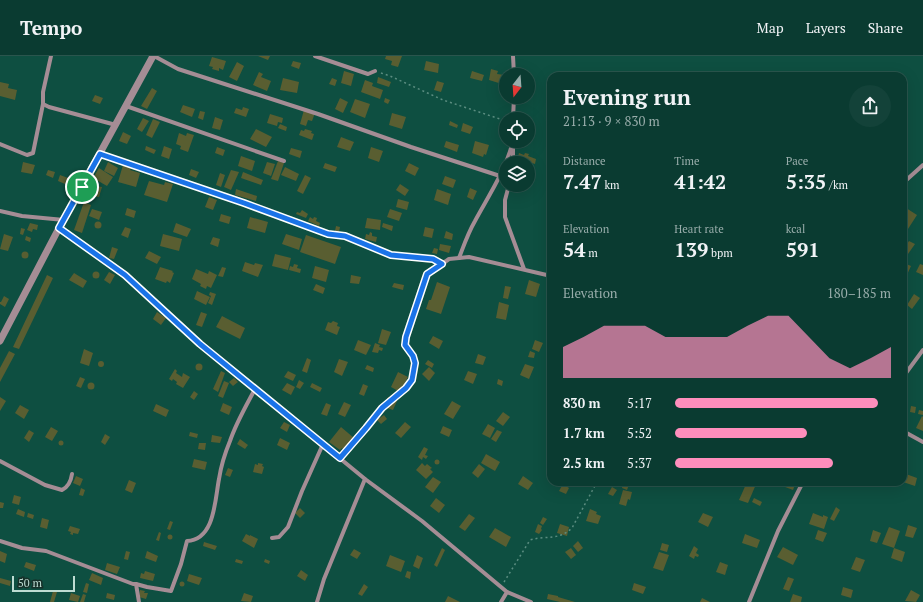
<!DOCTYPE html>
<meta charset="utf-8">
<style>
body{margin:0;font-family:"PT Serif",serif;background:#134239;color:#f1f3f6;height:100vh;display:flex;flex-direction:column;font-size:15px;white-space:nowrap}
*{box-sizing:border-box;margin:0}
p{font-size:13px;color:#99adab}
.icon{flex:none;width:22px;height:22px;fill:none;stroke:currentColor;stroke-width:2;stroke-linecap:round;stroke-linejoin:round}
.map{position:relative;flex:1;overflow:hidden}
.drawer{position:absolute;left:547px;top:16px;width:360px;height:414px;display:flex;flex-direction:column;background:#0a3b31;border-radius:12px;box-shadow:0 4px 16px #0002,0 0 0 1px #2a554d}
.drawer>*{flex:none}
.needle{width:26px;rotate:197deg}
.buttons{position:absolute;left:499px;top:12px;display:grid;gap:8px}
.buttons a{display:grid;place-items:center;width:36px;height:36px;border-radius:50%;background:#0a3b31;box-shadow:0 4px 16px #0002,0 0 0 1px #2a554d;font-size:20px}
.scale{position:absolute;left:12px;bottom:10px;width:63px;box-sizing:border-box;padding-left:4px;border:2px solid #bedcd2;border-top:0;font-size:11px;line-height:14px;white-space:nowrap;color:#bedcd2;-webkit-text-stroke:3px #173029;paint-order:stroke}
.pin{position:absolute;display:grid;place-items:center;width:34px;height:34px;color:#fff;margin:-17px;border:2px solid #fff;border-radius:50%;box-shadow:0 1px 4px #0007}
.round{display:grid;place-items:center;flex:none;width:42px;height:42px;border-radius:21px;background:#134239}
.head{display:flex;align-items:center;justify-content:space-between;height:68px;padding:0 16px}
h1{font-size:22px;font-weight:700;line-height:30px}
.figures{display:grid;grid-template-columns:repeat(3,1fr);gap:6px;height:68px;padding:4px 16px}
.figures div{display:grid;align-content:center}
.figures b{font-size:20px;font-weight:700}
.figures small{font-size:11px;font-weight:400}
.figures p{font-size:11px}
.chart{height:112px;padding:8px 16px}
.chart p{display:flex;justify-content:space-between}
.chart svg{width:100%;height:72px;margin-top:4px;fill:#fe8ebc;opacity:.7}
ul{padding:0 16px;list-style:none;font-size:13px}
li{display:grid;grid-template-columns:64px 48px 1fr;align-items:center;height:30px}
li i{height:10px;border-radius:5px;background:#fe8ebc}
header{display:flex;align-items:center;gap:24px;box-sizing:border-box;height:56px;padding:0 20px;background:#0a3b31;border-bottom:1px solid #2a554d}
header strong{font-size:19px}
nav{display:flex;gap:22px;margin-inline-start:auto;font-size:14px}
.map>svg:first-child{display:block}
.building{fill:#595e31}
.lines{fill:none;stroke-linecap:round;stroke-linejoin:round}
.path{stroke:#5b8d80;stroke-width:1.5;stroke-dasharray:2 3;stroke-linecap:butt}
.minor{stroke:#a58d95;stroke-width:4}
.tertiary{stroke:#a58d95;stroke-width:7}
.route-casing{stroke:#fff;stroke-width:8}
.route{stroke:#1a73e8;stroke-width:5}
</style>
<header>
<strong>Tempo</strong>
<nav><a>Map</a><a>Layers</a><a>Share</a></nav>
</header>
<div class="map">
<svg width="923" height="546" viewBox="0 0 923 546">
<rect width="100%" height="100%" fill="#0e4f41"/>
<!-- building -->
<g class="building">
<polygon points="258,0 270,0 268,4"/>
<polygon points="386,0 402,0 398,11 391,9 392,5 385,3"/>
<polygon points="212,1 226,5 223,14 219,12 219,15 212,13 213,11 209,10"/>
<polygon points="293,5 301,7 299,13 291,10"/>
<polygon points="426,5 439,8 438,17 424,14"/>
<polygon points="237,6 244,10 237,25 229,21"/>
<polygon points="491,13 498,15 497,18 505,19 502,28 489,24"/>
<polygon points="344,15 354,18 351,30 341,27"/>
<polygon points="472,15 484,19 482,25 470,22"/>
<polygon points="259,16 263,18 261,21 271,25 267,35 253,29"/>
<polygon points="378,21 391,26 389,31 377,27"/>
<polygon points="283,22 299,26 297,37 280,34"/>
<polygon points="332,22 337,24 335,30 329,28"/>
<polygon points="365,24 373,27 372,30 383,34 380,43 361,36"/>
<polygon points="437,25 444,27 441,36 434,34"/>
<polygon points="0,26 9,28 8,32 17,34 15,44 0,40"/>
<polygon points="152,32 157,35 147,53 141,50"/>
<polygon points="95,39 103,42 100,48 92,45"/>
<polygon points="340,42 348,46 343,57 335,53"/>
<polygon points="385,42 390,44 388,48 384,46"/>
<polygon points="355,43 370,48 365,62 350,56"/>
<polygon points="183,49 195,53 192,61 180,56"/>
<polygon points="243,51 249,53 246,61 234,57 236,52 242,54"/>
<polygon points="304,54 315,57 312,65 308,64 306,70 300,68"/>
<polygon points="200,55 205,56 203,64 198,62"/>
<polygon points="392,57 406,61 402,73 389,69"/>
<polygon points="270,58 283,62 282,67 278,66 277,70 267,67"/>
<polygon points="215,61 223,64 220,74 212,72"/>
<polygon points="143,62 149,65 142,76 137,73"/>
<polygon points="153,63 160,66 152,82 146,79"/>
<polygon points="450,65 458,69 457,72 449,69"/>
<polygon points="463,67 473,71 470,78 461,75"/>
<polygon points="280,68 287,71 286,75 278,72"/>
<polygon points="256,73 272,81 266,91 250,83"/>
<polygon points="305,73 312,75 311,77 314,78 312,84 299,79 301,74 304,75"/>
<polygon points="123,76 131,80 127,88 119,85"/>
<polygon points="179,77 186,80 187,77 194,79 188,96 180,93 181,90 176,88"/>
<polygon points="341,81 354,86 350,95 337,91"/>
<polygon points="446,85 459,89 457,96 444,91"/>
<polygon points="475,85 489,89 486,99 484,98 483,101 472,97"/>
<polygon points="146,90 156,94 154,98 145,94"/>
<polygon points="164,90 172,93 169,103 161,100"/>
<polygon points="217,91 225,94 223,100 215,97"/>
<polygon points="371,91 383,95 379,106 368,102"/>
<polygon points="291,92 302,95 300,102 289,98"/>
<polygon points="519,97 524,99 525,97 529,98 528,100 536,103 535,108 532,107 531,112 528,111 528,107 516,107"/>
<polygon points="241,100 255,105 252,115 238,110"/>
<polygon points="278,105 284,107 278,125 271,123"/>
<polygon points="23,106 35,109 32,118 21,116"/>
<polygon points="108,106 118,112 114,120 104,115"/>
<polygon points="267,106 275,108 271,120 263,117"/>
<polygon points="325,107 337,111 335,116 323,112"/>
<polygon points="409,107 419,112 415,120 405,115"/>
<polygon points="123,109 131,111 130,114 140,117 136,131 118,126"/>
<polygon points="285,111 299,118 296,125 281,119"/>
<polygon points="99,112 113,121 107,130 93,122"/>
<polygon points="191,113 199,116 196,122 189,119"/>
<polygon points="48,114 55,116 53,122 46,119"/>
<polygon points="231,114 239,116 231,134 224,131"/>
<polygon points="243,116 263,124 261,129 241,122"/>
<polygon points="220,117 225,119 221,131 216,129"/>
<polygon points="60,119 68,122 65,128 58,125"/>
<polygon points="305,119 311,122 303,138 297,135"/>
<polygon points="445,120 456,124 453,132 442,128"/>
<polygon points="149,125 164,129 165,126 173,128 167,146 144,139"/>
<polygon points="400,128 409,134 405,140 396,134"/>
<polygon points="96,130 102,131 99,141 93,140"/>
<polygon points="470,132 477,135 473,144 467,141"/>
<polygon points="236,133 257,140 256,145 235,139"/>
<polygon points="437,133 451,138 448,149 434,144"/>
<polygon points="209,141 217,144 213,154 205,151"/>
<polygon points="398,143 409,146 407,154 396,151"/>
<polygon points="84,146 91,149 82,177 74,174"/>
<polygon points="903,150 917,159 908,173 903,170"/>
<polygon points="127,152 136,155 134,162 125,159"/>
<polygon points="92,153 102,156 99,164 89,160"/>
<polygon points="390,153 402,157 399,165 387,161"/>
<polygon points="302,154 308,158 306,162 296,158 297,156 300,157"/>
<polygon points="221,158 231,161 229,168 219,165"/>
<polygon points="250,161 268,166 265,177 247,172"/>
<polygon points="310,161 313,163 314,161 317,162 316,165 320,167 319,170 308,165"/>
<polygon points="367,162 381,164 380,174 365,172"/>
<circle cx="98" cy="169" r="3.5"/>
<polygon points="30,167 38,169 37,174 33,173 32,176 27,174"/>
<polygon points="176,167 191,173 187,181 173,176"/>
<polygon points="383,167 393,170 392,175 382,171"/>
<polygon points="336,170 340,171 339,176 335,175"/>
<polygon points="125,171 131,173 128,182 121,179"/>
<polygon points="425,171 434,173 432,182 423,180"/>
<polygon points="21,172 25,173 23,179 20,178"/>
<polygon points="446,175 453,178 452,184 444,182"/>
<polygon points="370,176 372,177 372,180 377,181 376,186 365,183 366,178 369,179"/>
<polygon points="4,178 13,181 8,195 0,193"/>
<polygon points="163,178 182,183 179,195 160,190"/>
<polygon points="286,178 302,183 299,194 282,188"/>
<polygon points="306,179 341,191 335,208 300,196"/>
<polygon points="26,180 31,182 30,186 25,184"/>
<polygon points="213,181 220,183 218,191 210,188"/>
<polygon points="909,185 915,188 908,198 903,194"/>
<polygon points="440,188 451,190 449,197 439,194"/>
<polygon points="112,191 118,193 114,203 109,202"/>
<polygon points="434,192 438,193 437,198 432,197"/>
<polygon points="149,195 161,201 157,208 145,202"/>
<circle cx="25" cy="199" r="3.5"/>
<polygon points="275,198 291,202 288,214 272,210"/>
<polygon points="245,206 254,209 255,207 263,209 258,221 242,215"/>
<polygon points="904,207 911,210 905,223 903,222"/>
<polygon points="294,208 298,209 297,212 301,213 300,217 289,214 290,210 293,211"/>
<polygon points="920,208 923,209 923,219 916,216"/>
<polygon points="315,210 329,214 326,226 312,222"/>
<polygon points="160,211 173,215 172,216 174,217 170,227 167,225 166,227 155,223"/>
<polygon points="222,211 226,212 223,221 218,220"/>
<polygon points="196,213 208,218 209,215 217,219 211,232 207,230 206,233 200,230 201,228 192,223"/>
<circle cx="96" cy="219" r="3.5"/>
<polygon points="109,216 115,219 110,228 104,224"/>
<polygon points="74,217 87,225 83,232 69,224"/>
<polygon points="47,219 53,222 19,293 13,291"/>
<polygon points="351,219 361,221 359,228 350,227"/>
<polygon points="529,224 540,228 536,241 525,238"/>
<polygon points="437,226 450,231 441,258 426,253 429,244 431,244"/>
<polygon points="394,227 404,229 403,234 392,231"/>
<polygon points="316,228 325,232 323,238 313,234"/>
<polygon points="505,230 511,231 508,243 503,242"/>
<polygon points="197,235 210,241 206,249 194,243"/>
<polygon points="210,236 216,238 212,249 208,247 211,240 209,239"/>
<polygon points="914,238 920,242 912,253 907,249"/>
<polygon points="4,240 9,243 5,251 0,248 0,246 1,246"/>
<polygon points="499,246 509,249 506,264 496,262"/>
<polygon points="157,256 166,262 161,269 153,263"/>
<polygon points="201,256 207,258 202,271 196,269"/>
<polygon points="222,260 245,272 240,283 216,271"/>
<polygon points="333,265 338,267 337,270 340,271 337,279 325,274 328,266 331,267"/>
<polygon points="382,273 391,276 386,289 378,287"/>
<polygon points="433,280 443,285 439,293 429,287"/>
<polygon points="358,284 371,289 366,299 354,294"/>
<polygon points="535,284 543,287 539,296 532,293"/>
<polygon points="375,287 380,289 379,291 383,292 382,295 379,294 378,297 372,296"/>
<polygon points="84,293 93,297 89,310 80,307"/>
<polygon points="9,295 15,298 0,326 0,312"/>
<polygon points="530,295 535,297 534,302 528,301"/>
<polygon points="478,298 486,301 483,309 475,307"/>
<polygon points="307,302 311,304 307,317 302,315"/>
<polygon points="339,303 348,306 342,320 334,316"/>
<polygon points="428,304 434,308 432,312 425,308"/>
<circle cx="101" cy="308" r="3"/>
<circle cx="199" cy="311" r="3.5"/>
<polygon points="525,308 534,311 529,323 520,319"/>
<polygon points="367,309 374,312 373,316 365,313"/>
<polygon points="429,311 435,317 429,325 422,318"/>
<polygon points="175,313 177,315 176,317 182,321 183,317 190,321 183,332 176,328 177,326 173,323 172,325 169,323"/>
<polygon points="221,315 225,317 218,336 213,333"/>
<polygon points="288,315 296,319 293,325 284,321"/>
<polygon points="468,315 477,318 473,328 464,324"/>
<polygon points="398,316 408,321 400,336 391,331"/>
<polygon points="80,321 85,323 81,332 76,330"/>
<polygon points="234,322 238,326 233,330 229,326"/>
<polygon points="498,323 503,325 502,330 497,328"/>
<polygon points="299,324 304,327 300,333 296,331"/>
<polygon points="224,325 229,327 223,342 218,340"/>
<circle cx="91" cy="330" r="3.5"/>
<polygon points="287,327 295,331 291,339 282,334"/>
<polygon points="312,327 322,332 320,336 310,331"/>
<polygon points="363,328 368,330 364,340 359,338"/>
<polygon points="194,335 198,338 194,344 190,341"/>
<polygon points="0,341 6,345 0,355"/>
<polygon points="388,341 397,345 393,354 384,351"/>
<polygon points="452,345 461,350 453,363 444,358"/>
<polygon points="344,346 351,349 345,361 338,358"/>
<polygon points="223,347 232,351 229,359 220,355"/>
<polygon points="326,347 331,349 327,360 321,358"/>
<polygon points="903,347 907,348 906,356 903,355"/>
<polygon points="156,348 169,354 166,361 153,355"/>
<polygon points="20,349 29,354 24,363 15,357"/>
<polygon points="911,350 916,351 915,357 910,356"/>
<polygon points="919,354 923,355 923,359 918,358"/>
<polygon points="503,356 510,361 503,370 496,365"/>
<polygon points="384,359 387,363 381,368 377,364"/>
<polygon points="922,360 923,361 923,375 916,372"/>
<polygon points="284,366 290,369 287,376 280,372"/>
<polygon points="405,366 411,371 401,382 395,377"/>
<polygon points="488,368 495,372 490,382 482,378"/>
<polygon points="443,370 452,374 449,381 440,377"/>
<polygon points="51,371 58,375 52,385 45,381"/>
<polygon points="341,371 354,382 344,394 342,392 340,394 329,386"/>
<polygon points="29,374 34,377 29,386 24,382"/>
<polygon points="497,374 502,376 496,386 491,383"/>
<polygon points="190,376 198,378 197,382 189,380"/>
<polygon points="105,378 110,381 105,389 101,386"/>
<polygon points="212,379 222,381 220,387 211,386"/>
<polygon points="280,382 290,387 287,394 277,389"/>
<polygon points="240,383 248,389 245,393 237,388"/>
<circle cx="61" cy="387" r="2.5"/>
<polygon points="199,387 206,387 205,394 198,393"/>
<polygon points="424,391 428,393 425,399 428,400 426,403 423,401 422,404 418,401"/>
<polygon points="486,398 500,406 495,415 481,407"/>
<polygon points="194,403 207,406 205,414 192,411"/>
<circle cx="437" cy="406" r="2.5"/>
<polygon points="258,407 263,408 262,410 264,411 262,418 253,416 255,408 258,409"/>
<polygon points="422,407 425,410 427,408 432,412 430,413 433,416 426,423 416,414"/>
<polygon points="479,408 485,413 478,422 472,417"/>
<polygon points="228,412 233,414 230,421 225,419"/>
<polygon points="906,418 917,422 915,430 903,426"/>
<polygon points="76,420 83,423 80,430 73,427"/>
<polygon points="523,420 533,427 528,434 518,428"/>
<polygon points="433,421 441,426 433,437 425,431"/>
<polygon points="129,424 136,427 132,437 125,434"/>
<polygon points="567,426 576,426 573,430"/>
<polygon points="623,426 630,426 627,434 622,432"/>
<polygon points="747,426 757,426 748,447 739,444"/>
<polygon points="772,426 796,426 793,434"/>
<polygon points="563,428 569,432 566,438 559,435"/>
<polygon points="612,431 617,434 613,440 608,438"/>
<polygon points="81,432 85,434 83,440 79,439"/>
<polygon points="623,434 632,436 630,444 628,443 626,450 619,448"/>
<polygon points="14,439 21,441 19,449 12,447"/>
<polygon points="436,442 445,449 439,457 430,450"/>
<polygon points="754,442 762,446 760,450 752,446"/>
<polygon points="0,446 4,447 3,452 0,452"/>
<polygon points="836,451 840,454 834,465 830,463"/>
<polygon points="300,452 305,457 300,462 295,457"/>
<polygon points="18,453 25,456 24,461 16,458"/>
<polygon points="590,453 597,456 596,458 601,460 598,468 586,465"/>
<polygon points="28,457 34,459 33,463 27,461"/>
<polygon points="703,457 713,461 708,471 698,466"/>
<polygon points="813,457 823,461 823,459 828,461 824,473 809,468"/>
<polygon points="469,458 475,462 465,475 459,471"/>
<polygon points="543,461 547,463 543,469 540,467"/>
<polygon points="42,462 49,464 47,473 40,471"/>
<polygon points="170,465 173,466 170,474 167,473"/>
<polygon points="538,468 542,470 541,473 542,474 539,478 535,476"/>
<polygon points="560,468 569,471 567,480 557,477"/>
<polygon points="908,469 917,472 913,482 905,480"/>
<polygon points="70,470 80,473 78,478 73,477 73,479 70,478 71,476 68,475"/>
<polygon points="889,471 900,475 894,492 882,488"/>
<polygon points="495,472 511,481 506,491 489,481"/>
<polygon points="818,474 827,477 823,486 815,483"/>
<polygon points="873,474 881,477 877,487 870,485"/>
<polygon points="159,476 161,477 159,485 156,484"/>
<polygon points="246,478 250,480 250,479 258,483 254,492 242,485"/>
<polygon points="745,478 760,484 757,492 742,487"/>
<circle cx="170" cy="481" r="2.5"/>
<polygon points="578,485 583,492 578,496 573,490"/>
<polygon points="204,486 217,490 215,494 203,490"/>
<polygon points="662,487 669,489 667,496 660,494"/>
<polygon points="694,490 698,493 696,497 699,499 698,501 695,500 694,503 689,500"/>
<polygon points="783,491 798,499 793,509 777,501"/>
<polygon points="442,492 445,494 437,511 434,509"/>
<polygon points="571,492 576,499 571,503 565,496"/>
<polygon points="894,492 905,496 902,506 891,502"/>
<polygon points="354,493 361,497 357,503 350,499"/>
<polygon points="0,495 7,498 5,507 0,505"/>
<polygon points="126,495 130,496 128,504 124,503"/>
<polygon points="147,495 158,500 156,506 145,502"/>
<polygon points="659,496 669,499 663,515 653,512"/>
<polygon points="390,499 405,505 401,516 386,510"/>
<polygon points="417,499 423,502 419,513 413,510"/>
<polygon points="856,501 865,504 860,516 851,513"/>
<polygon points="236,503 243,505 242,508 235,506"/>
<polygon points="265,503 270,505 269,508 264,506"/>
<polygon points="26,506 36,509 34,515 24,511"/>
<polygon points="720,506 728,509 725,519 716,516"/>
<polygon points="107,507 120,511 117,518 105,514"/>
<polygon points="301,514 308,519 305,525 297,520"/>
<polygon points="145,515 155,518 153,525 140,522 141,517 144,518"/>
<polygon points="407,515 411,516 410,523 405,521"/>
<polygon points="92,517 103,522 101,529 89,524"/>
<polygon points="189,518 202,522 199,529 187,525"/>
<polygon points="788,521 794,523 789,535 783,533"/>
<polygon points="0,522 11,525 10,530 0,527"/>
<circle cx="182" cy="528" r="2.5"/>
<polygon points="86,527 89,528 87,537 83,536"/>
<polygon points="634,527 646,531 643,538 632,534"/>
<polygon points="364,528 368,531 362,540 358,538"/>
<polygon points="843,531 853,534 851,542 841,539"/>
<polygon points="140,534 145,535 144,537 148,537 146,543 139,541"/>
<polygon points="911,534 920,539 916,546 905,545"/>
<polygon points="53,535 57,536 54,546 50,546"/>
<polygon points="71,537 80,540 78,546 69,544"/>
<polygon points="107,537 115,539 114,544 106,542"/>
<polygon points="244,537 253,540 251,546 241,545"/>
<polygon points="83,538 86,539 84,546 80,546"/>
<polygon points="548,538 558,540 558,541 575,546 560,546 547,543"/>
<polygon points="793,538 802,541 801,546 790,546"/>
<polygon points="448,540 460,546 445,546"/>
<polygon points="702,542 710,546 700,546"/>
</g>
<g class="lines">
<!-- path -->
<g class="path">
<polyline points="381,17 390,20 443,44 506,65"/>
<path d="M504,526L530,484C547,479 558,485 572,472L597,426"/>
</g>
<!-- minor -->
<g class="minor">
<polyline points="154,0 178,13 318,58 411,91 500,120"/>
<polyline points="315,0 368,18 375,15"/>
<polyline points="513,0 514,19"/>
<polyline points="43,48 49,51 116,69"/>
<polyline points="126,50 284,105"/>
<polyline points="513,63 514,41"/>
<polyline points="0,88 27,99 33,97 43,48 43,36 51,0"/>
<polyline points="513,91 513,107"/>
<polyline points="100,98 244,147 328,178 345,180 391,199 433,203 442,208 449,203 469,201 551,220"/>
<polyline points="903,127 923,109"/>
<polyline points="509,129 505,144 505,161 524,213"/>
<polyline points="0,155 22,160 64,164"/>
<polyline points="59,172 125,219 201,288 365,423 422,465 507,536 531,546"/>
<path d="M459,202C464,189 468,177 475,165C489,139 506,114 513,85"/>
<polyline points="903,321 923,294"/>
<polyline points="903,375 923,386"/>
<polyline points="340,402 367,372 382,352 406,332 412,324 415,307 413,300 405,289 406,281 427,219 442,208"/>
<path d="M0,405L45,429L62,434C68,431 71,425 72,418"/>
<polyline points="272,482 279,481 288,471 302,435 323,388"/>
<polyline points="0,485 22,492 46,495 133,528 136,528 139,546"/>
<path d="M136,528L147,531L171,535L181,508L187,485C215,484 215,443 219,423C221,410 225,397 230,385C236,367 246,350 255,333"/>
<polyline points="317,546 324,523 365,423"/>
<polyline points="501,546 507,536"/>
<polyline points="749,546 778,475 803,426"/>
</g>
<!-- tertiary -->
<polyline class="tertiary" points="0,285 59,172 153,0"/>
</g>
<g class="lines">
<defs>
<polygon id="route" points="100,98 244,147 328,178 345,180 391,199 433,203 442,208 427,218 406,281 405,289 413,300 415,307 412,324 406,332 382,352 366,372 340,402 200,288 125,219 59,172"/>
</defs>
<!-- route casing -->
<use href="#route" class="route-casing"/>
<!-- route -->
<use href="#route" class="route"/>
</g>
</svg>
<div class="buttons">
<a><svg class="needle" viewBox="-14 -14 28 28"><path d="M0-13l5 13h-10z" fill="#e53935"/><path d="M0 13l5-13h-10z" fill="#99adab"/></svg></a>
<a><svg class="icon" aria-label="locate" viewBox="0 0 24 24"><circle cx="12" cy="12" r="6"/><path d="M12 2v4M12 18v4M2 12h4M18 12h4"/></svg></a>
<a><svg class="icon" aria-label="layers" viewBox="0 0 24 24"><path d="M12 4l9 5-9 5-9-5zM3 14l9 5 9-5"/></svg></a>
</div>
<div class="scale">50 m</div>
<div class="pin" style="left:82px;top:131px;background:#1e9e55"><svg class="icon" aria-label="arrive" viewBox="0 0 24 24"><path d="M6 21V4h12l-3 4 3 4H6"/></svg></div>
<section class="drawer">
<div class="head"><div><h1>Evening run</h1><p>21:13 · 9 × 830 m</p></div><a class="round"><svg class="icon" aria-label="share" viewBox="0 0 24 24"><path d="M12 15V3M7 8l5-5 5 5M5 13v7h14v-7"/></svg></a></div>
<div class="figures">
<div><p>Distance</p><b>7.47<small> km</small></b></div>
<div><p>Time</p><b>41:42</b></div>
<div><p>Pace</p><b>5:35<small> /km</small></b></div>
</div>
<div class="figures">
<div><p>Elevation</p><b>54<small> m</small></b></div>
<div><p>Heart rate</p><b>139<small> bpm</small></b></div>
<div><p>kcal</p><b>591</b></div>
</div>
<div class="chart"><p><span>Elevation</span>180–185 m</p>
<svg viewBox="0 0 160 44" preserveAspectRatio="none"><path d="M0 44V25L10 19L20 12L30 12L40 12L50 19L60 19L70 19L80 19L90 12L100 6L110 6L120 19L130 32L140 38L150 32L160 25V44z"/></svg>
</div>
<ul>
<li><b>830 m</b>5:17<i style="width:94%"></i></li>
<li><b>1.7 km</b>5:52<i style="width:61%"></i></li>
<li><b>2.5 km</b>5:37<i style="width:73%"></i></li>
</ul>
</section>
</div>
